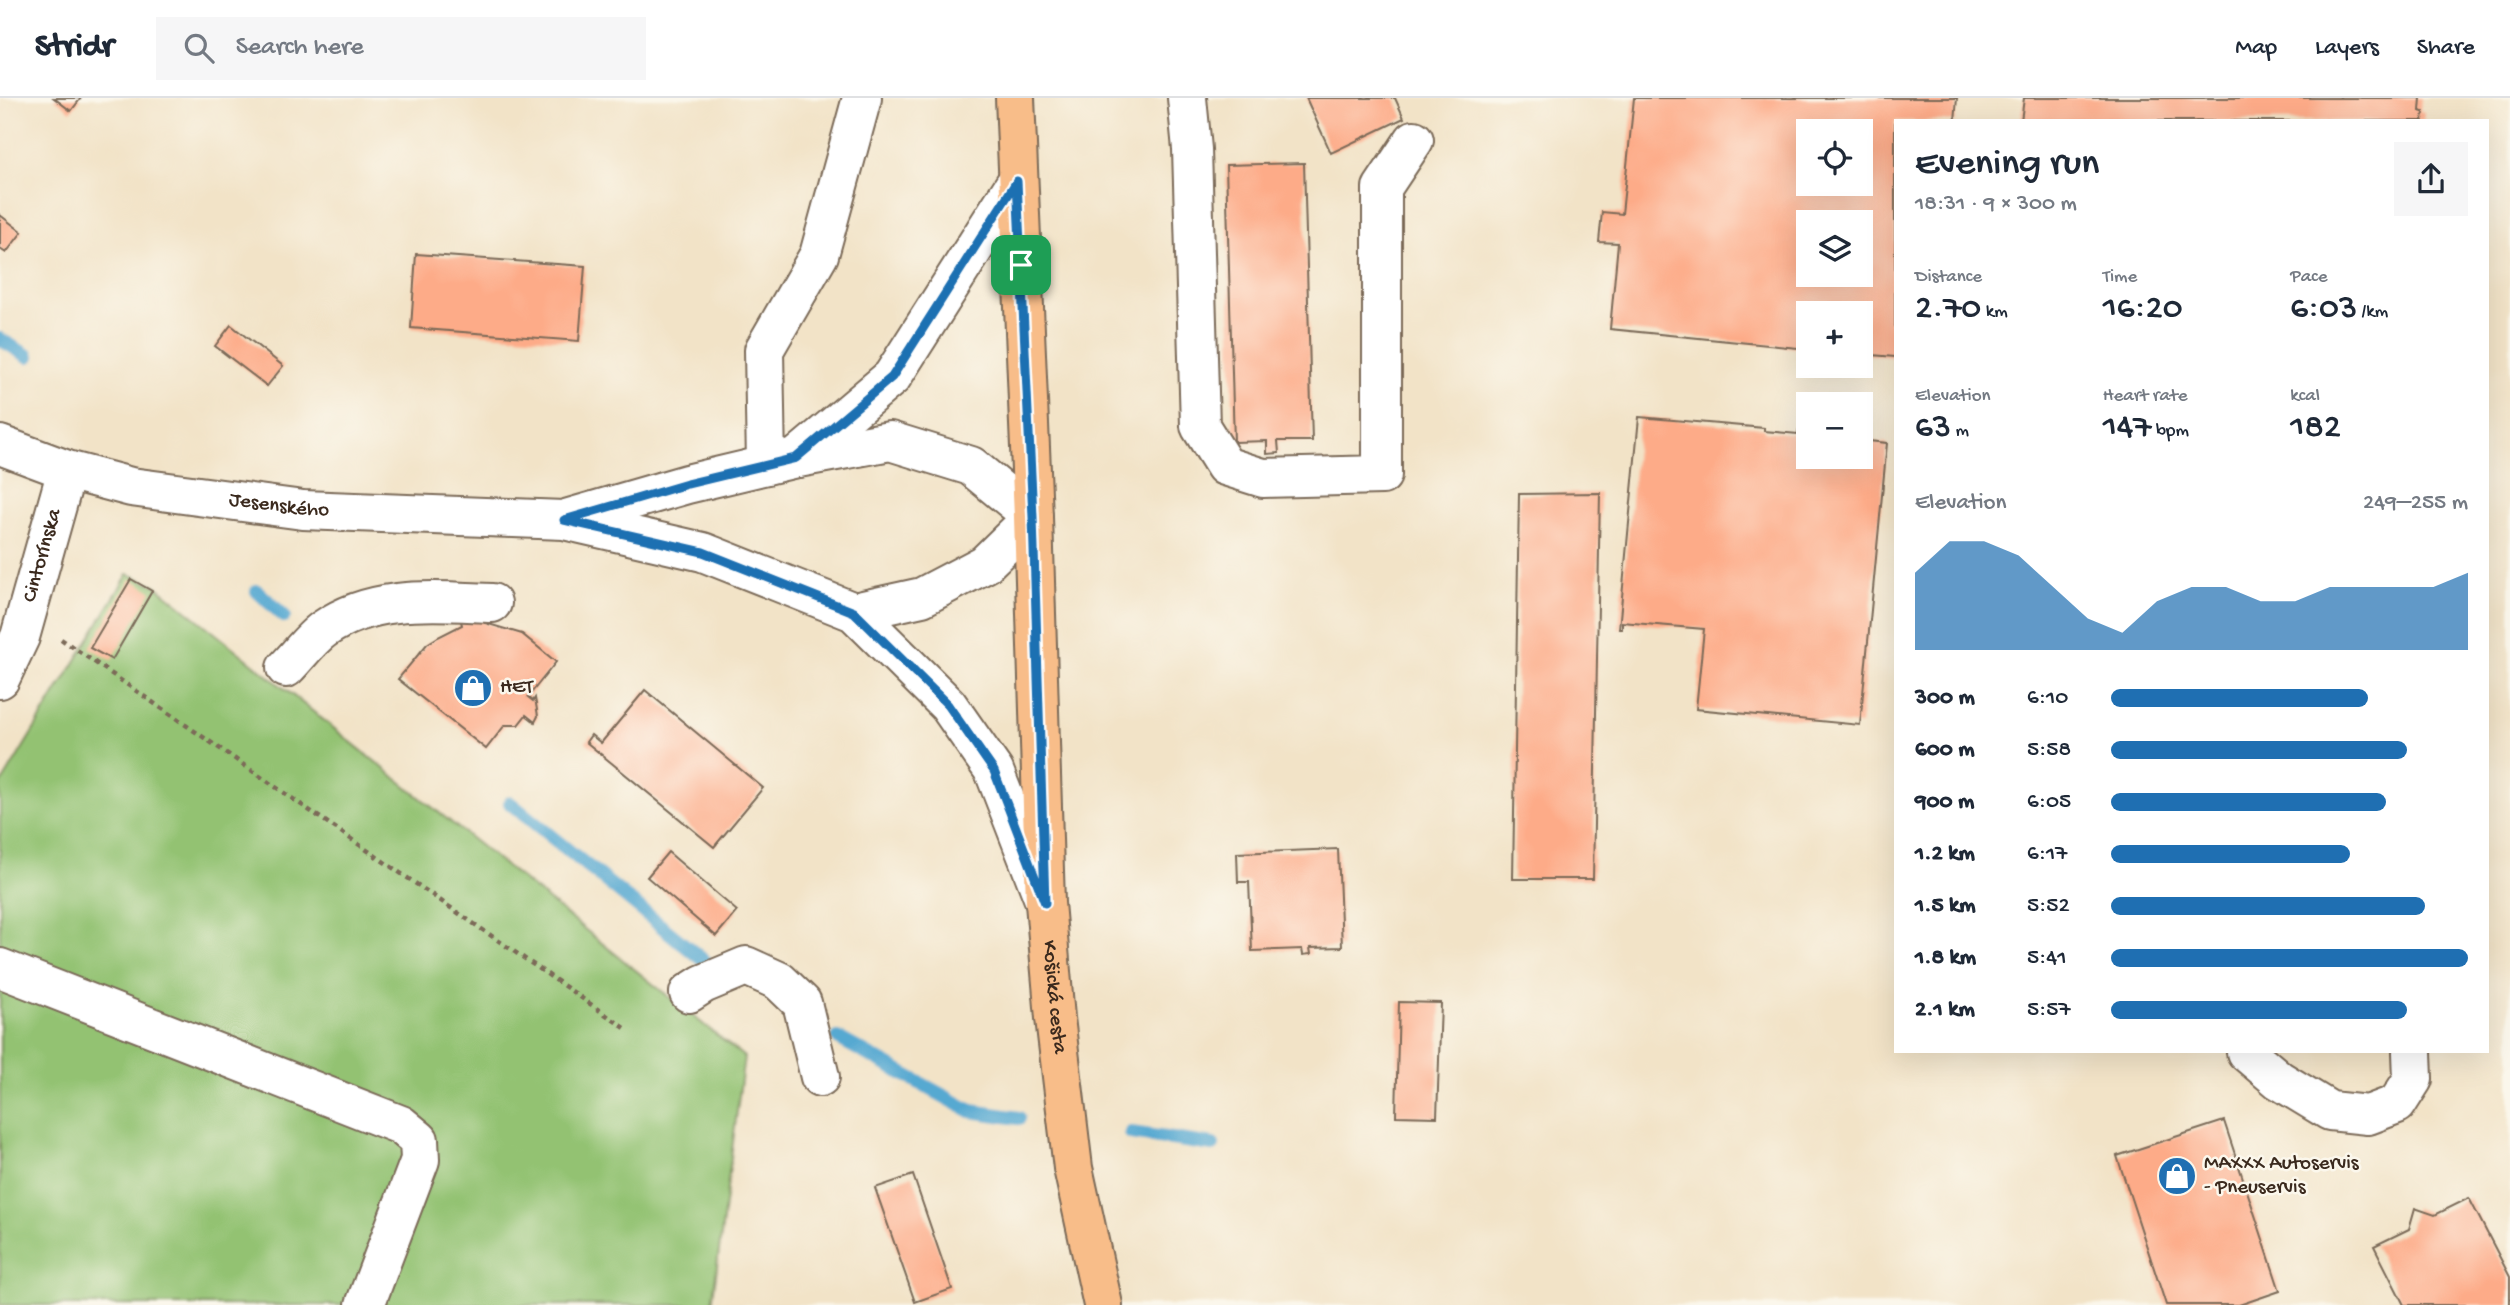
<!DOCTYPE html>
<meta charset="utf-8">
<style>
body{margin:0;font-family:"Gochi Hand",sans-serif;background:#f6f6f7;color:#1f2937;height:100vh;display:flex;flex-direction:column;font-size:26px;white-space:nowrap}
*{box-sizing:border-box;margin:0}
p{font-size:23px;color:#747a83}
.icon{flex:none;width:38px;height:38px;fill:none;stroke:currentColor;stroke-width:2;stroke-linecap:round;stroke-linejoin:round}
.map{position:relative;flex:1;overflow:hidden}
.panel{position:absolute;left:1894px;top:21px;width:595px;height:934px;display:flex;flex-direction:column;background:#fff;border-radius:0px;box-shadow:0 7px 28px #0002}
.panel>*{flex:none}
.controls{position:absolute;left:1796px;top:21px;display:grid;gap:14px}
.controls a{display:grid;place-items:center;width:77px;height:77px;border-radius:0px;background:#fff;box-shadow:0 7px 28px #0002;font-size:35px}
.pin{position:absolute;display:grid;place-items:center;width:60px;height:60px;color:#fff;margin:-30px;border-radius:14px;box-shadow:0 4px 10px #0006}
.round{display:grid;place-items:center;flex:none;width:74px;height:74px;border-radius:0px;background:#f6f6f7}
.overview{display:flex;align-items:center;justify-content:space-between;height:119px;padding:0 21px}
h1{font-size:38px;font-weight:600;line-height:52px}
.figures{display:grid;grid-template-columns:repeat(3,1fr);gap:10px;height:119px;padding:7px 21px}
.figures div{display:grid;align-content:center}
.figures b{font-size:35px;font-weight:600}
.figures small{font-size:19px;font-weight:400}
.figures p{font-size:19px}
.chart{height:196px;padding:14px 21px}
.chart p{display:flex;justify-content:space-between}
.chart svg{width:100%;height:126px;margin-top:7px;fill:#1f6fb2;opacity:.7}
ul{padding:0 21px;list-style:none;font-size:23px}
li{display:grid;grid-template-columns:112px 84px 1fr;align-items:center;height:52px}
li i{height:18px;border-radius:9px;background:#1f6fb2}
header{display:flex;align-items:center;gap:42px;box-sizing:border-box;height:98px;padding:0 35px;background:#fff;border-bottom:2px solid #e0e1e3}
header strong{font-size:33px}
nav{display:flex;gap:38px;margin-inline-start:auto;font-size:24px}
.search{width:490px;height:63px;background:#f6f6f7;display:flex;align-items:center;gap:18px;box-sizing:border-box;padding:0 24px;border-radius:0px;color:#747a83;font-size:26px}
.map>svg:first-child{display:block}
.green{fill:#93c272;stroke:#677648;stroke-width:2}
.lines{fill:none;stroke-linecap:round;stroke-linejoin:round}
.stream{stroke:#56a9d1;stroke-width:14}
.building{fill:#fdab88;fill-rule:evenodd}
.minor-casing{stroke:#7b6b59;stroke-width:42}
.major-casing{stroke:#7b6b59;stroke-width:42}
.path{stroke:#7b6b59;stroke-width:4.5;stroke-dasharray:5 5;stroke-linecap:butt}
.minor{stroke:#fff;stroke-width:38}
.major{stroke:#f8bd89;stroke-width:38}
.route-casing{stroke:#fff;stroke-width:14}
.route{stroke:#1f6fb2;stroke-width:9}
.labels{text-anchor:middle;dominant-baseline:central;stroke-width:5;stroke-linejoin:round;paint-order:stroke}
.street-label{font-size:21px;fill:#3b2a1e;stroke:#fbf7ec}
.poi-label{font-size:21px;fill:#3b2a1e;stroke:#fbf7ec;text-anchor:start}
</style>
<header>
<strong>Stridr</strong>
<div class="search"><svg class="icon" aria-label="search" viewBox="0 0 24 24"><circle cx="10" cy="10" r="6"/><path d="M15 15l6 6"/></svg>Search here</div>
<nav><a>Map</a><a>Layers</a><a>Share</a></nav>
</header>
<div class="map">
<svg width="2510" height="1207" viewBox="0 0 2510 1207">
<rect width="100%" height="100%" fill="#fbf7ec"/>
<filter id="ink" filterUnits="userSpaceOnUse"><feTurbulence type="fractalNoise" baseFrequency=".0143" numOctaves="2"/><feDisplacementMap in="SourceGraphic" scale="14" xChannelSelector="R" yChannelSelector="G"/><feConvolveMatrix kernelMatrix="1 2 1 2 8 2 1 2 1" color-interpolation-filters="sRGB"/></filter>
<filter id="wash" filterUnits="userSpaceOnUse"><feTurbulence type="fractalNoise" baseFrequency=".00686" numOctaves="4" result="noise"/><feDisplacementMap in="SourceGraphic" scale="28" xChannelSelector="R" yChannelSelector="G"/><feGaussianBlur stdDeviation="1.57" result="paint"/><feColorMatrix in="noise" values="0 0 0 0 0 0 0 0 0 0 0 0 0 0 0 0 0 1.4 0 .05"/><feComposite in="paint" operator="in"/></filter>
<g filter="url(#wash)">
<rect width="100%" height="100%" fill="#f2e3c7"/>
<!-- green -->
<polygon class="green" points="128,476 155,487 744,959 712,1207 0,1207 0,688"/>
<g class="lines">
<!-- stream -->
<g class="stream">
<polyline points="0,241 28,258"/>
<polyline points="257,493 284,518"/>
<polyline points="510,705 714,871"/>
<polyline points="838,940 971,1013 1019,1020"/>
<polyline points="1131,1035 1213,1047"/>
</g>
</g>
<g id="blocks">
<!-- building -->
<g class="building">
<polygon points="54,0 81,0 71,13"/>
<polygon points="1306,0 1395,0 1404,20 1331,55"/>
<path d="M1634,0H1957L1955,23H1895V259L1860,256V215H1808V251L1610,231L1618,145L1599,144L1602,114L1622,116ZM1808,33H1860V86H1808ZM1808,124H1860V177H1808Z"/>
<polygon points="2024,0 2421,0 2420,13 2424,14 2423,23 2021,23"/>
<polygon points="1304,65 1312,343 1278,343 1279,355 1267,356 1267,343 1234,344 1226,67"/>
<polygon points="0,117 22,134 6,155 0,151"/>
<polygon points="416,156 585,168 579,243 411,230"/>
<polygon points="231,227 283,268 267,288 215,248"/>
<polygon points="1639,319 1764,330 1764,333 1798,336 1799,330 1808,331 1808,359 1860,359 1860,342 1887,345 1860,627 1696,611 1704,531 1622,524 1622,531 1619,531"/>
<polygon points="1600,395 1593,781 1513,781 1519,396"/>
<polygon points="131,481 152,493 112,562 90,550"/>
<polygon points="484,520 485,525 522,536 556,564 528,599 533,603 535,600 538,618 535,624 526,617 518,627 505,627 486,651 398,581 427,546 438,539 462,527 461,523"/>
<polygon points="645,592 763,690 714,749 586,644 591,637 601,645"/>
<polygon points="1338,751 1342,849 1310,850 1311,856 1303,857 1302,851 1252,853 1249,784 1238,784 1237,755"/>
<polygon points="668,754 737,813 716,838 647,779"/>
<polygon points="1399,904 1441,905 1437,1019 1396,1018"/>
<polygon points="2224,1023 2280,1193 2239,1207 2166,1207 2117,1058"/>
<polygon points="913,1077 952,1191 915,1204 875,1090"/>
<polygon points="2469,1100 2510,1179 2510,1207 2404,1207 2374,1148 2409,1131 2415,1110 2435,1117"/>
</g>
</g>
</g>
<g filter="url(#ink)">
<use href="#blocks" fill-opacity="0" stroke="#7b6b59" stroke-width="2"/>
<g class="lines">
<defs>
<g id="minor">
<polyline points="1187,0 1192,51 1200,328 1225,368 1263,380 1382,377 1382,90 1414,42"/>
<path id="s1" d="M0,347L67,372L131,389L303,412L564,422L703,454L854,514L948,607L994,673L1043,799"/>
<polyline points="798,360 890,343 971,368 1033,419 985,466 922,499 854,514"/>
<polyline points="766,367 764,252 819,157 862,0"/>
<polyline points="566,421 687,386 796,360 892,279 1017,83"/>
<path d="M286,570C298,558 310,541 324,531C374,496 434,503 492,505"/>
<path id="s2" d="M0,581L20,539L67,372"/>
<polyline points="0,870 401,1027 419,1042 420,1062 365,1207"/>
<polyline points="689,895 703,886 746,868 779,883 802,905 820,979"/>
<polyline points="2246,954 2279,982 2330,1013 2368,1017 2397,1006 2413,981 2412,954"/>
</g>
<g id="major">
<path id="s3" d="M1015,0L1033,419L1045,805L1055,920L1073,1070L1103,1207"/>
</g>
</defs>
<!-- minor casing -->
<use href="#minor" class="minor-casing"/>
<!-- major casing -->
<use href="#major" class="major-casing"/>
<!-- path -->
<polyline class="path" points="61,541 628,932"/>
<!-- minor -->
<use href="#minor" class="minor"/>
<!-- major -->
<use href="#major" class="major"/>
</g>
</g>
<g class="lines" filter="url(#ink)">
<defs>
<polygon id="route" points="1017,83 1033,419 1045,805 994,673 948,607 854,514 703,454 564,422 687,386 796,360 892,279"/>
</defs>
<!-- route casing -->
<use href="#route" class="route-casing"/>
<!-- route -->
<use href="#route" class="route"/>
</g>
<!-- icons -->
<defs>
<symbol id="shop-disc" viewBox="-11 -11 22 22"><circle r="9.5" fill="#1f6fb2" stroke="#fbf7ec"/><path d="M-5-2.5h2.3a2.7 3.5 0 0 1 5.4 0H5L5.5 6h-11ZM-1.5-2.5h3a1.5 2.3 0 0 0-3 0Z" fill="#fff"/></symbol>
</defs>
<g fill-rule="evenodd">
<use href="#shop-disc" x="451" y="568" width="44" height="44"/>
<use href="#shop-disc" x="2155" y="1056" width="44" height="44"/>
</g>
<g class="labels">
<!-- street labels -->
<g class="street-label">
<text stroke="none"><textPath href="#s1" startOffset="287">Jesenského</textPath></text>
<text stroke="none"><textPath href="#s2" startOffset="131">Cintorínska</textPath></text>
<text stroke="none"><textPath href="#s3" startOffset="900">Košická cesta</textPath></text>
</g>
<!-- poi labels -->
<g class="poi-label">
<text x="500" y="590">HET</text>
<text x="2204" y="1066">MAXXX Autoservis<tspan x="2204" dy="24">- Pneuservis</tspan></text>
</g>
</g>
</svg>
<div class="controls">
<a><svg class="icon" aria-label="locate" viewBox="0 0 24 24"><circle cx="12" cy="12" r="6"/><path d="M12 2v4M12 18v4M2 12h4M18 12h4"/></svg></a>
<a><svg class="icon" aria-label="layers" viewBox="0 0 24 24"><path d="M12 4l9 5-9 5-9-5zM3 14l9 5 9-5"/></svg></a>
<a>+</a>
<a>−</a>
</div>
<div class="pin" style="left:1021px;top:167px;background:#1e9e55"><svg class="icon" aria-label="arrive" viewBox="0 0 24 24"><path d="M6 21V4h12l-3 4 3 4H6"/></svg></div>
<section class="panel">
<div class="overview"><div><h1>Evening run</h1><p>18:31 · 9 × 300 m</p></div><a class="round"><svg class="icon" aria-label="share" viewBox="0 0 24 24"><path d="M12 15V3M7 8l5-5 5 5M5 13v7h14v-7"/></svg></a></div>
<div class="figures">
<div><p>Distance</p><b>2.70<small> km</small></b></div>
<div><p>Time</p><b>16:20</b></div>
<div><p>Pace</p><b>6:03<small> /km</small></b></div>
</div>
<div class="figures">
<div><p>Elevation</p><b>63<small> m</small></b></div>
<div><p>Heart rate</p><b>147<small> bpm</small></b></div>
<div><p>kcal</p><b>182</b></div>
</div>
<div class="chart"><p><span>Elevation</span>249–255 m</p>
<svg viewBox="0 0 160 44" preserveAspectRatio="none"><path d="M0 44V17L10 6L20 6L30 11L40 22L50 33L60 38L70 27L80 22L90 22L100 27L110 27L120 22L130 22L140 22L150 22L160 17V44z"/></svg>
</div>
<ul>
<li><b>300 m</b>6:10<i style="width:72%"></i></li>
<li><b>600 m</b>5:58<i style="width:83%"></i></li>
<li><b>900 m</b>6:05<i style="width:77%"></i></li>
<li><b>1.2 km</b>6:17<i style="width:67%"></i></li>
<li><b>1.5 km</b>5:52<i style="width:88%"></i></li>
<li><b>1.8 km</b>5:41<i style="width:100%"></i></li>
<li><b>2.1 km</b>5:57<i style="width:83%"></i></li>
</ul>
</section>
</div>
